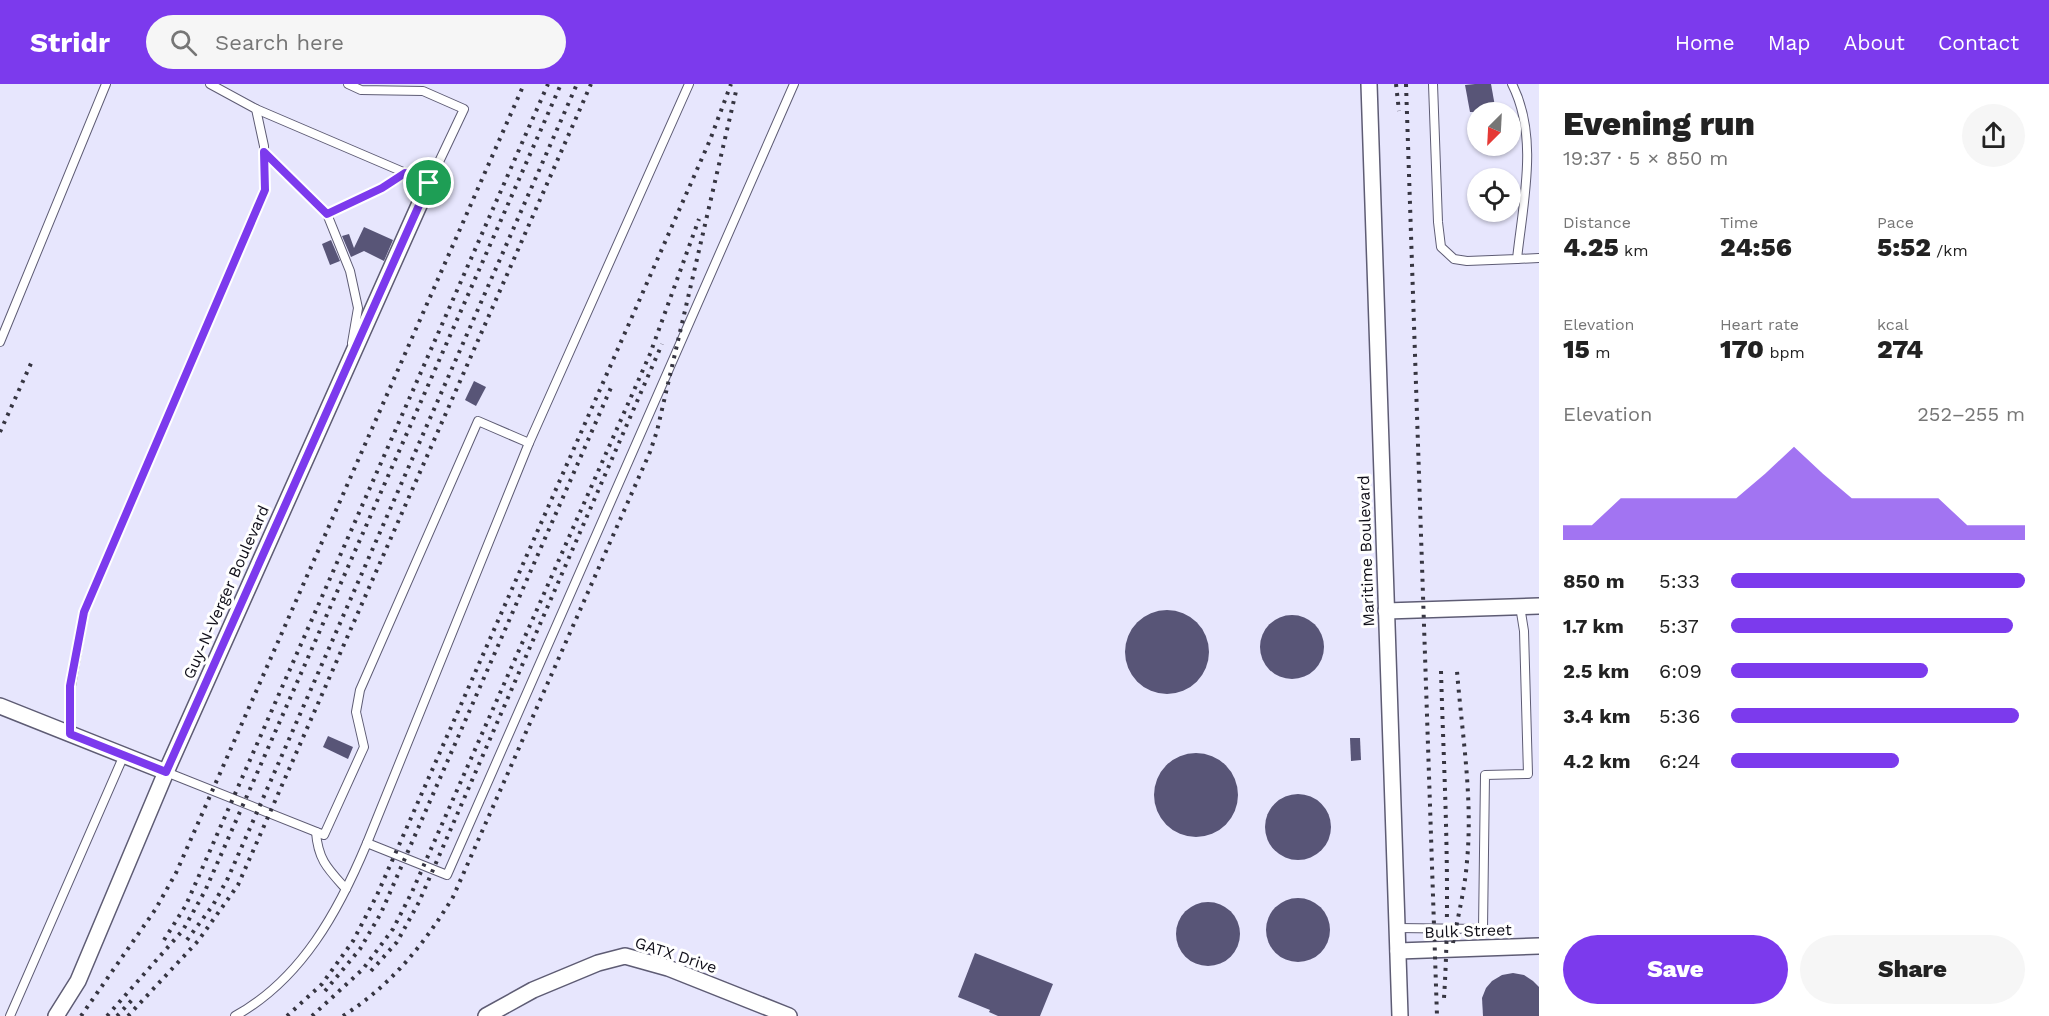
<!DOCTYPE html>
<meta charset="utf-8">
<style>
body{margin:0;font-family:"Work Sans",sans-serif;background:#f6f6f6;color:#222;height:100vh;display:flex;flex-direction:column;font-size:22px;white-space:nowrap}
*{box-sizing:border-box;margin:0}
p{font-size:20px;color:#767676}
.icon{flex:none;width:33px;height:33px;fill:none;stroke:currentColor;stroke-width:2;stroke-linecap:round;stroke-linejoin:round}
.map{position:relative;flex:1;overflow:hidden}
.panel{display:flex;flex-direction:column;background:#fff;width:510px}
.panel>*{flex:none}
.needle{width:39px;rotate:204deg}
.fabs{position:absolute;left:1467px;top:18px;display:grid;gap:12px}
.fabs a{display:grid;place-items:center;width:54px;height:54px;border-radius:50%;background:#fff;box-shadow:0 2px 4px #0004;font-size:30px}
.pin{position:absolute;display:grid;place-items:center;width:51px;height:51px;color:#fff;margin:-26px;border:3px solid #fff;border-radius:50%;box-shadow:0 2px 6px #0007}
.round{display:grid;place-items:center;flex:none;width:63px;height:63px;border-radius:32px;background:#f6f6f6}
.summary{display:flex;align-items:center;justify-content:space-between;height:102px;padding:0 24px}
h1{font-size:33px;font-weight:800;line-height:45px}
.stats{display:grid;grid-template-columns:repeat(3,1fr);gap:9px;height:102px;padding:6px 24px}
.stats div{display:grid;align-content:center}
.stats b{font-size:26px;font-weight:800}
.stats small{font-size:16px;font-weight:400}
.stats p{font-size:16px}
.chart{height:168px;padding:12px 24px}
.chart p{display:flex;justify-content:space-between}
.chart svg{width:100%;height:108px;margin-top:6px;fill:#7c3aed;opacity:.7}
.button{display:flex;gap:12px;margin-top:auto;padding:12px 24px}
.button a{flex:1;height:69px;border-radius:36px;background:#7c3aed;color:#fff;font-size:24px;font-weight:800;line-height:69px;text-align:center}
.button a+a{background:#f6f6f6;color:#222}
ul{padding:0 24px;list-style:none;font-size:20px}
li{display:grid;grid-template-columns:96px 72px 1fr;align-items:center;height:45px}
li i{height:15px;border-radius:8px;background:#7c3aed}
header{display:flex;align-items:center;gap:36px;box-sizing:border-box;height:84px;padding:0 30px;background:#7c3aed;color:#fff}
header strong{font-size:28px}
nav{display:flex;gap:33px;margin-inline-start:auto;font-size:21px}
.search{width:420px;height:54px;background:#f6f6f6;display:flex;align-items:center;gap:15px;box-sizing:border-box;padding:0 21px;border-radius:33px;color:#767676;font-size:22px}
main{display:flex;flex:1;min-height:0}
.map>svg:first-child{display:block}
.building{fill:#585577}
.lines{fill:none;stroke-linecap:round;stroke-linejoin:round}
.lane-casing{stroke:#5e5c74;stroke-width:10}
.street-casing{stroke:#5e5c74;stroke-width:18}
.lane{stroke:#fff;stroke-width:8}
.street{stroke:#fff;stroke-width:15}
.rail{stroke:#363541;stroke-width:4;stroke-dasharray:3 6;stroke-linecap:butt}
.route-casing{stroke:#fff;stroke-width:12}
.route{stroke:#7c3aed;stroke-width:8}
.labels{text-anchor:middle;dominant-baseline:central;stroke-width:6;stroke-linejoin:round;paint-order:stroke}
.street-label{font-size:16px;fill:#100f19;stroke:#fff}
</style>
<header>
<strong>Stridr</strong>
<div class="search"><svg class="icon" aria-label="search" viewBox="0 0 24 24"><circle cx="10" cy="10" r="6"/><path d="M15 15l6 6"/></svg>Search here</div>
<nav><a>Home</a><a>Map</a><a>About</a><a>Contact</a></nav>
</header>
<main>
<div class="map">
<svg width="1539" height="932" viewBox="0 0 1539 932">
<rect width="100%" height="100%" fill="#e7e6fd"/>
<!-- building -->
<g class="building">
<polygon points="1475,0 1491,0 1496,28 1470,28 1465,1"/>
<polygon points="364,143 393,156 384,177 364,167 351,173 342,152 349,150 354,164"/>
<polygon points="331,156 340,177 330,181 322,160"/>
<polygon points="474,297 486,303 476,322 465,316"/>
<circle cx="1167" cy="568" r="42"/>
<circle cx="1292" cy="563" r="32"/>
<polygon points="328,652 353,663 348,675 323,663"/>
<polygon points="1350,654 1360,654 1361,676 1351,677"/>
<circle cx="1196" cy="711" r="42"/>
<circle cx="1298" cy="743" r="33"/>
<circle cx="1298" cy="846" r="32"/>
<circle cx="1208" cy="850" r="32"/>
<polygon points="975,869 1053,900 1040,932 998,932 989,928 990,926 958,913"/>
<polygon points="1513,889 1524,891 1533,897 1539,903 1539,932 1483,932 1482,914 1486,904 1492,897 1502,891"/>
</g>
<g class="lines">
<defs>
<g id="lane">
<path d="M1433,0L1438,138L1441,163L1454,175L1467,177L1517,175C1523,118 1539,53 1512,0"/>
<polyline points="256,25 429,99 464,25 423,7 361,6 348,0"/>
<polyline points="264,68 327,130 350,187 358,224 352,259"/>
<polyline points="327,130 382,104 406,89"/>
<polyline points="1517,175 1539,174"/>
<polyline points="0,258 106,0"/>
<polyline points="71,650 71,602 84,528 265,106 264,62 256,25 210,0"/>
<polyline points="166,688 324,751 364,663 356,628 360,606 478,337 529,359"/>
<path d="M316,748C318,776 328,785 346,805"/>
<polyline points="367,759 447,791 794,0"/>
<polyline points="1397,844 1483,845 1485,691 1528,690 1524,547 1520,522"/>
<polyline points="10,932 124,671"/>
<path d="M235,932C302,895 339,826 367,759L529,359L689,0"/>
</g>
<g id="street">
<polyline points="1369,0 1400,932"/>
<polyline points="1386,527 1539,522"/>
<polyline points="0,622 166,688"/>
<polyline points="1398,867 1539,862"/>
<polyline points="56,932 78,897 166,688 429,99"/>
<polyline points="486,932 533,906 598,879 625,872 668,884 789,932"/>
</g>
</defs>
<!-- lane casing -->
<use href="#lane" class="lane-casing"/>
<!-- street casing -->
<use href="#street" class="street-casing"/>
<!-- lane -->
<use href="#lane" class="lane"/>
<!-- street -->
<use href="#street" class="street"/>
<!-- rail -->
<g class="rail">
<polyline points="1396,0 1399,27"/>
<polyline points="1406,0 1437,932"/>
<polyline points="0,348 33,275"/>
<path d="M1441,587C1444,696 1451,805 1444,914"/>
<polyline points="164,856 186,821 548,0"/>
<polyline points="187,856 213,821 228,794 577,0"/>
<path d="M1453,859C1458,832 1465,805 1467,777C1473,714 1462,650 1457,587"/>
<polyline points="371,887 397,858 419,818 662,260"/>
<polyline points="325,907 360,865 381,829 613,299"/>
<polyline points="81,932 155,826 176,789 524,0"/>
<polyline points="107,932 183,846 205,807 561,0"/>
<polyline points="117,932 132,916"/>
<polyline points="128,932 198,857 238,801 591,0"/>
<polyline points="287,932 322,900 353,857 377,811 710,56 731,0"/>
<polyline points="312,932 363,885 393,845 412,808 650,270 699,135"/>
<path d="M343,932C391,901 423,862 453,813L650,368L657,347L737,3"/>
</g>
</g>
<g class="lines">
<defs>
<polygon id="route" points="264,68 327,130 382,104 405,89 429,99 166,688 70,650 70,602 84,528 265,106"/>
</defs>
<!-- route casing -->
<use href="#route" class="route-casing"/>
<!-- route -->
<use href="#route" class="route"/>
</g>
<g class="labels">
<!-- street labels -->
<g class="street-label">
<text transform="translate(1366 467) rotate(-92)">Maritime Boulevard</text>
<text transform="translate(226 508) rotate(-66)">Guy-N-Verger Boulevard</text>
<text transform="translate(1468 847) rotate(-2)">Bulk Street</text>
<text transform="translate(676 871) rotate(18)">GATX Drive</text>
</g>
</g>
</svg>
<div class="fabs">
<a><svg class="needle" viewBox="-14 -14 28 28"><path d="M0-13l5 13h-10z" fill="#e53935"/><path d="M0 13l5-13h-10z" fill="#767676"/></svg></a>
<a><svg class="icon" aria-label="locate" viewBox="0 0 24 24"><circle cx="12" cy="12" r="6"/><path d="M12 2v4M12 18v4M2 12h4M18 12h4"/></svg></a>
</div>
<div class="pin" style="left:429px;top:99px;background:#1e9e55"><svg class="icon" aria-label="arrive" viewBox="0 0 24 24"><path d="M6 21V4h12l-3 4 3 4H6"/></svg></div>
</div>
<section class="panel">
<div class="summary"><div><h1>Evening run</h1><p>19:37 · 5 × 850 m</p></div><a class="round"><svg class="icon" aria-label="share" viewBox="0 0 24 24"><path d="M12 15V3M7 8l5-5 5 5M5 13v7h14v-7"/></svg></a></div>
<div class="stats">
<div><p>Distance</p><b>4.25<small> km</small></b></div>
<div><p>Time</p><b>24:56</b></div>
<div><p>Pace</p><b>5:52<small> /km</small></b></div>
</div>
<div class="stats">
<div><p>Elevation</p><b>15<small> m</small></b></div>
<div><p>Heart rate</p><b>170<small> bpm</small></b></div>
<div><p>kcal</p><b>274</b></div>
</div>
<div class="chart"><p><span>Elevation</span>252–255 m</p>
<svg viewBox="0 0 160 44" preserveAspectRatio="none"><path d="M0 44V38L10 38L20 27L30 27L40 27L50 27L60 27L70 17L80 6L90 17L100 27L110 27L120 27L130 27L140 38L150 38L160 38V44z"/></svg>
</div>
<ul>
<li><b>850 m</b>5:33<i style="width:100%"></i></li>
<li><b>1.7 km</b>5:37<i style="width:96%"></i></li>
<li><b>2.5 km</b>6:09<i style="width:67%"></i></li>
<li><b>3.4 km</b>5:36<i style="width:98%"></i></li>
<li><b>4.2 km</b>6:24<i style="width:57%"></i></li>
</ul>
<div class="button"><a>Save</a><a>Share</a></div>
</section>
</main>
